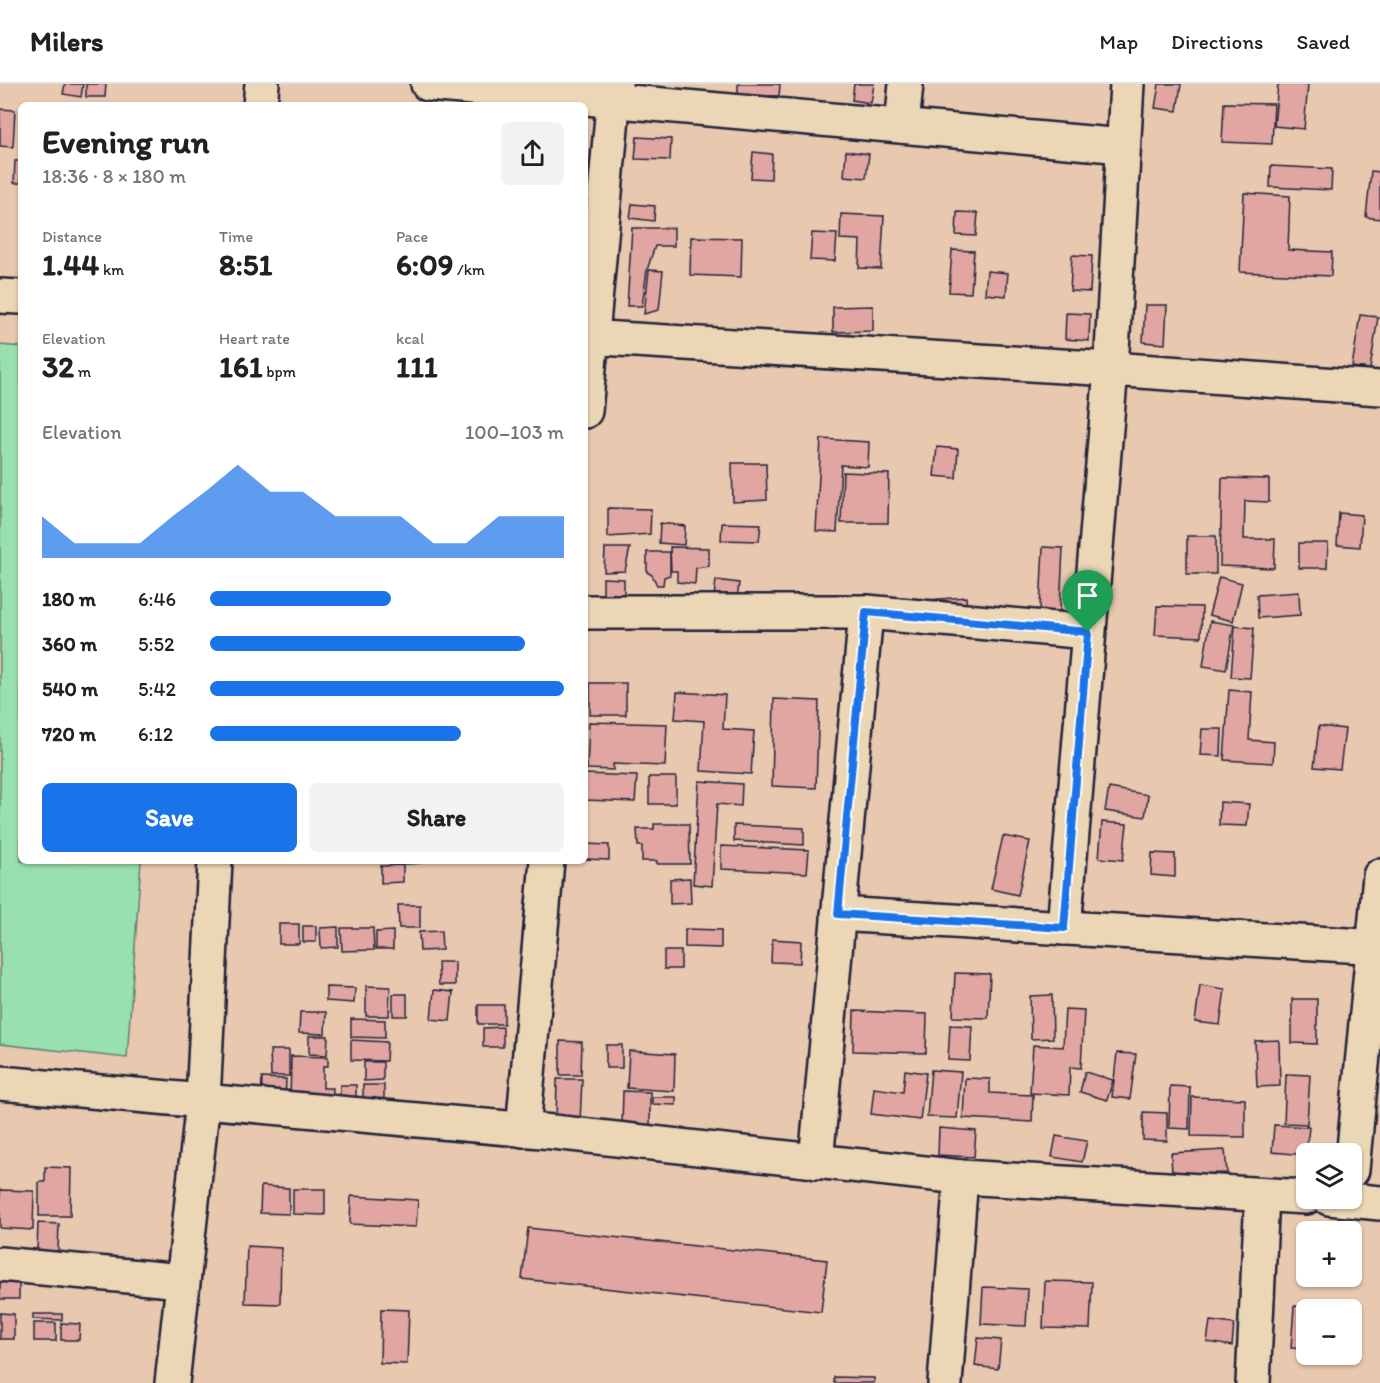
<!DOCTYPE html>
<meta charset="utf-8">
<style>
body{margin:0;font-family:Itim,sans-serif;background:#f2f2f2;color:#202124;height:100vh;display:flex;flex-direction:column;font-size:22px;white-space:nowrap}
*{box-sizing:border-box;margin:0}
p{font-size:20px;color:#757577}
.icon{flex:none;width:33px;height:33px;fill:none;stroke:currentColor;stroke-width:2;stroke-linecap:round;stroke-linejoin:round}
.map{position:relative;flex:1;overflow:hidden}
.panel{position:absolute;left:18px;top:18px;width:570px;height:762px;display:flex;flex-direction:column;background:#fff;border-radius:9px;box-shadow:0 2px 4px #0004}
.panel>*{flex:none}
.controls{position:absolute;left:1296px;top:1059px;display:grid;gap:12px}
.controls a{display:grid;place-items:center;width:66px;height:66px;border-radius:9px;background:#fff;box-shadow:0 2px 4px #0004;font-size:30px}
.pin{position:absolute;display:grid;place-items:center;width:51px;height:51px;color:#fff;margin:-62px -26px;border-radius:50% 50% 50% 0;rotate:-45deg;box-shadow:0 0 6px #0007}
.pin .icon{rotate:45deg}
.round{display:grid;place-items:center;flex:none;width:63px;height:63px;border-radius:9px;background:#f2f2f2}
.headline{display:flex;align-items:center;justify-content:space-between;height:102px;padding:0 24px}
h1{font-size:33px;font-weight:800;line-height:45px}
.metrics{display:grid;grid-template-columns:repeat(3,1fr);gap:9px;height:102px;padding:6px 24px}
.metrics div{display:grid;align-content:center}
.metrics b{font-size:30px;font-weight:800}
.metrics small{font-size:16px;font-weight:400}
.metrics p{font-size:16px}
.chart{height:168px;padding:12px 24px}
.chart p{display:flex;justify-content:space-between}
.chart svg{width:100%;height:108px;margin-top:6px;fill:#1a73e8;opacity:.7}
.cta{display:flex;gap:12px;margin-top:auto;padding:12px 24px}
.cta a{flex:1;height:69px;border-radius:9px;background:#1a73e8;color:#fff;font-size:24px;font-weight:800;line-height:69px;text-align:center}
.cta a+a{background:#f2f2f2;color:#202124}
ul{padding:0 24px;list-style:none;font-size:20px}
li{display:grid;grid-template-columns:96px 72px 1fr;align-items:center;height:45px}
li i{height:15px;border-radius:8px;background:#1a73e8}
header{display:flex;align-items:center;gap:36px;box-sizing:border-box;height:84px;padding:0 30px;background:#fff;border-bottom:2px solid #e0e0e0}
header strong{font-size:28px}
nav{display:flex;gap:33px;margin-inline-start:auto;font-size:21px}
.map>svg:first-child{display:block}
.green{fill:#98e0ae;stroke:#5d8174;stroke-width:1.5}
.building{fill:#e1a6a1;stroke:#22223b;stroke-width:1.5}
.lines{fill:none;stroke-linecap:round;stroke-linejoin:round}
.minor-casing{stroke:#22223b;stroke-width:38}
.minor{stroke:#ebd6b5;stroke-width:33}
.route-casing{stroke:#fff;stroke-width:12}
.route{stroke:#1a73e8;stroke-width:8}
</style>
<header>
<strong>Milers</strong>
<nav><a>Map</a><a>Directions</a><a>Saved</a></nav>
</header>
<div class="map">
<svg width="1380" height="1299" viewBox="0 0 1380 1299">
<rect width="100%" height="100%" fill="#e8c8af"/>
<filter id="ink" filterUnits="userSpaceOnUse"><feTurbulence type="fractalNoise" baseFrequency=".0167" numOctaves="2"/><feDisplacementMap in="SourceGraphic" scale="12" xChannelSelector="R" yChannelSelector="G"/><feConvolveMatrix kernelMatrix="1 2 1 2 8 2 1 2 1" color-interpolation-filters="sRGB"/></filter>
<g filter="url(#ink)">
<!-- green -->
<polygon class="green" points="0,261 21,263 21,777 141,777 127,974 0,960"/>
<!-- building -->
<g class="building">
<polygon points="65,0 83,0 81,13 63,10"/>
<polygon points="86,0 106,0 105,13 86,13"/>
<polygon points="738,0 780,0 779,12 738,11"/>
<polygon points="854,0 874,0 871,19 852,16"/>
<polygon points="1159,0 1181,0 1177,27 1155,24"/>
<polygon points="1278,0 1308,0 1304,45 1274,42"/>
<polygon points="1224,19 1274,20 1272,60 1222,58"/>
<polygon points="0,25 15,26 13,63 0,62"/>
<polygon points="637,53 671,55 670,76 635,75"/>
<polygon points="846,67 869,70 866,94 844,92"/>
<polygon points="753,68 772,70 771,95 751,94"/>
<polygon points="15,77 21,77 21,99 14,99"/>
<polygon points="1271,82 1332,85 1331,106 1270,103"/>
<polygon points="1371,87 1380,88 1380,135 1366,133"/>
<polygon points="1244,109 1290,112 1288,166 1332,168 1331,192 1240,188"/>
<polygon points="632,120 655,122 654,137 630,134"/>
<polygon points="957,128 978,129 976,152 956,151"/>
<polygon points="841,130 884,132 881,185 859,184 860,156 840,155"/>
<polygon points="632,144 674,144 674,162 655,162 647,186 642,222 627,222"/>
<polygon points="812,149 837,150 835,177 810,176"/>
<polygon points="691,153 742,154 741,193 690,191"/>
<polygon points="952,166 974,167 971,209 949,208"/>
<polygon points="1072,171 1092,172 1090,208 1070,207"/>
<polygon points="649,186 663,187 659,226 644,230"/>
<polygon points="987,187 1008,189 1006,212 985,210"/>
<polygon points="1145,221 1167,221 1165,260 1143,258"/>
<polygon points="873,222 873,247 833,248 833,223"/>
<polygon points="1066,229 1090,230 1089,257 1065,255"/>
<polygon points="1360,231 1378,233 1370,285 1352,283"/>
<polygon points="821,355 869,358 868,383 841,381 837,448 816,447"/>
<polygon points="937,363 958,365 956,394 934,392"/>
<polygon points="732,379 766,379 767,416 733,418"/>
<polygon points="843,388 889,390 888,439 841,439"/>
<polygon points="1222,394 1269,395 1269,418 1245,417 1244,455 1275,455 1274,484 1220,482"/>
<polygon points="608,424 651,425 650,450 608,453"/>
<polygon points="1339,429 1362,431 1360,463 1337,461"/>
<polygon points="660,439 685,442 684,461 659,459"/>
<polygon points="722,439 761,440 759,457 721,456"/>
<rect x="1187" y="452" width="29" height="38"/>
<polygon points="1299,459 1328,459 1327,484 1299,484"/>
<polygon points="670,463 709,464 709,482 696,484 695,500 677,498 677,487 671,487"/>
<polygon points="1043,463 1063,464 1059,546 1039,544"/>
<polygon points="605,464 630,464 625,487 604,488"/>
<polygon points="647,468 670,468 670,491 664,493 663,501 657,501 652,491 647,488"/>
<polygon points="1219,493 1242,499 1233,537 1209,531"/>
<polygon points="603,494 624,495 624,511 603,510"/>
<polygon points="716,496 739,499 736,525 713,522"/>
<polygon points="1299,508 1300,531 1258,534 1257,511"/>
<polygon points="966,513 968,534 929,538 927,516"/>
<polygon points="1157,522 1202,523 1201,553 1155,551"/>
<polygon points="1210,537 1234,541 1226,586 1203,582"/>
<polygon points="1235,542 1254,544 1250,594 1231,593"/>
<rect x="590" y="599" width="36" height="32"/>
<polygon points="1229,606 1252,608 1249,656 1274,658 1273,679 1224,676"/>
<polygon points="677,608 725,611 723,645 754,647 751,690 701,687 704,637 675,635"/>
<polygon points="774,615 819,617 816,704 772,702"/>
<polygon points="589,638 667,640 665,682 613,680 613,686 587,685"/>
<polygon points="1319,642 1345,645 1340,685 1314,683"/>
<polygon points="1202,645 1222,645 1221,672 1200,671"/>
<polygon points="585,690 637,692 635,718 585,716"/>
<rect x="649" y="693" width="27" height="27"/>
<polygon points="699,697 742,700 741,722 717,720 712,802 693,800"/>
<polygon points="1109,704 1148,711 1145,733 1105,727"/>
<polygon points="1220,718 1249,720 1247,742 1219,741"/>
<polygon points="1102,738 1127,740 1123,776 1099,774"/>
<polygon points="654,740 689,740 690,780 657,780 657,777 642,777 642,762 638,762 637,745 654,745"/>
<polygon points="734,741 804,744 804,761 734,757"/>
<polygon points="1003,752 1030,757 1018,811 991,805"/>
<polygon points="585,760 609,761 609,776 585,775"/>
<polygon points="721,762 809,766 807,789 721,785"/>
<polygon points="1152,769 1175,770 1175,793 1151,791"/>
<polygon points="405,777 420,777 420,779 405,780"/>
<polygon points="403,781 403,798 381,799 381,782"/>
<polygon points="690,794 691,819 670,820 670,795"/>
<polygon points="398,821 420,821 420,844 399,844"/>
<rect x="279" y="840" width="20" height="20"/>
<rect x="303" y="842" width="13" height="16"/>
<polygon points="338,843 338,863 321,864 320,844"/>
<polygon points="341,844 373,844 374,866 342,867"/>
<polygon points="685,845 721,846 721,864 685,863"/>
<polygon points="393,847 393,865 376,865 376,848"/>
<polygon points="441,847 442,866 420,867 419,848"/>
<polygon points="772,855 801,857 800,879 771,878"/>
<rect x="664" y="867" width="17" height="18"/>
<polygon points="438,878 455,878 455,901 439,901"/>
<polygon points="955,889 990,890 988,934 953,933"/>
<polygon points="1200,901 1225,905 1220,941 1195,938"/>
<polygon points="366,902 390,903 389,932 366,932"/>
<polygon points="326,903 355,904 354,919 326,917"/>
<polygon points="434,906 453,908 450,937 431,935"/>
<rect x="393" y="910" width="14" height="22"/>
<polygon points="1052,911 1053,954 1031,955 1030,912"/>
<polygon points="1292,915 1317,915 1317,960 1292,959"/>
<rect x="478" y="921" width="26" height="19"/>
<polygon points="1065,925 1084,926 1081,984 1070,983 1069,1011 1030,1009 1033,961 1063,963"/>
<polygon points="854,927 927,930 926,969 853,967"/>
<polygon points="300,928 326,928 325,950 299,949"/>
<polygon points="351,935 385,936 385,954 351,953"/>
<polygon points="950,941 972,942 970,977 948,976"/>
<polygon points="503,943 503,963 483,963 483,944"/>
<polygon points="309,952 328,952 327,971 309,970"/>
<polygon points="351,956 387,958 386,977 351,976"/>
<polygon points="1279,956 1280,1002 1257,1003 1255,957"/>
<polygon points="560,957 582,958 581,991 560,991"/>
<rect x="606" y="961" width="16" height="23"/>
<polygon points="270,966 289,966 289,992 271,992"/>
<polygon points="629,967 675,970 674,1007 627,1004"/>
<polygon points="1117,969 1136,970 1130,1015 1112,1013"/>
<polygon points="291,972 328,973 328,982 323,982 323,1004 333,1004 332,1022 290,1020"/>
<polygon points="364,978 383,978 383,996 364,997"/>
<polygon points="905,986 926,989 920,1036 871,1030 874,1004 903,1008"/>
<polygon points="931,986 961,988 957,1034 927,1033"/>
<polygon points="1085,988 1113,996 1107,1016 1080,1008"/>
<polygon points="1286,990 1310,991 1307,1040 1284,1039"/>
<polygon points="262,994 286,995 285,1017 261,1016"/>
<polygon points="965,994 990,995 990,1009 1033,1011 1032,1038 963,1034"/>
<polygon points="557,995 582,995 580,1038 556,1038"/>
<polygon points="340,1001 356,1001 356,1017 340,1018"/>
<rect x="363" y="1001" width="21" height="18"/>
<polygon points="1170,1002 1190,1003 1189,1045 1169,1044"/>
<polygon points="623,1007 650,1008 650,1043 622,1043"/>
<polygon points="652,1013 676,1013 676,1021 652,1020"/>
<polygon points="1192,1013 1245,1015 1245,1053 1191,1052"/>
<polygon points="1143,1028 1167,1029 1167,1057 1143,1056"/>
<polygon points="1274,1041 1309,1043 1306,1071 1272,1068"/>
<polygon points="939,1044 976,1047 974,1073 938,1071"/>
<polygon points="1056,1052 1087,1057 1082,1078 1052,1073"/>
<polygon points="1225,1066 1227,1089 1172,1091 1171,1069"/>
<polygon points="45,1083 71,1084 70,1132 39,1132 39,1098 45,1098"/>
<polygon points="261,1102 289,1104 289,1130 260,1129"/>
<polygon points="293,1105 325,1105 325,1131 293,1130"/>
<polygon points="0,1106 34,1107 33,1146 0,1144"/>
<polygon points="351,1112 418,1116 416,1143 350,1140"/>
<polygon points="38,1139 59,1140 58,1167 37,1167"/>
<polygon points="528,1144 827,1176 821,1228 522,1195"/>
<polygon points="247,1162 281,1164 280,1220 245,1219"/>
<rect x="0" y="1196" width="19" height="19"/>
<polygon points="1045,1197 1092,1198 1090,1245 1043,1244"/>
<polygon points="983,1203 1028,1205 1026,1242 981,1240"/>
<polygon points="1294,1222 1337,1224 1337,1226 1306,1226 1306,1265 1291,1264"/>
<polygon points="381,1225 409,1226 407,1280 380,1279"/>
<polygon points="0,1229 14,1230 14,1255 0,1255"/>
<polygon points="33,1230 62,1230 62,1236 33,1235"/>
<polygon points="1210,1237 1234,1240 1232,1262 1207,1258"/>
<rect x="34" y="1239" width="22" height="18"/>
<polygon points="61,1239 80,1240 79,1256 61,1256"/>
<polygon points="978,1254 1001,1256 998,1285 975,1282"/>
<polygon points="834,1293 874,1294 874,1299 834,1299"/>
</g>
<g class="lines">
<defs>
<g id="minor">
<polyline points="428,0 1123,62"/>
<polyline points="260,21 262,0"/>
<polyline points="902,42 906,0"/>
<polyline points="0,212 21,213"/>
<polyline points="585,253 1111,285 1380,304"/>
<polyline points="585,327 615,0"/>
<polyline points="585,528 866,528 1088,548"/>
<polyline points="838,830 1380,863"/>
<polyline points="1064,844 1111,285 1127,0"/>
<polyline points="0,999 553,1048 961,1093 1306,1113"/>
<polyline points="523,1046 547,777"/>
<polyline points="816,1078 866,528"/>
<polyline points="1352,1086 1380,792"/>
<polyline points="1329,1114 1380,1119"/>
<polyline points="0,1180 182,1197"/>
<polyline points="172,1299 203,1017 215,777"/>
<polyline points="945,1299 961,1093"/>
<polyline points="1253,1299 1262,1111"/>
</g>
</defs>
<!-- minor casing -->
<use href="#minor" class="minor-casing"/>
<!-- minor -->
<use href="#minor" class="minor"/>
</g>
</g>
<g class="lines" filter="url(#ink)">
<defs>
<polygon id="route" points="866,528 1088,548 1064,844 838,830"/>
</defs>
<!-- route casing -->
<use href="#route" class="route-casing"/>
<!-- route -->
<use href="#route" class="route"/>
</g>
</svg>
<div class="controls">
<a><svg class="icon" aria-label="layers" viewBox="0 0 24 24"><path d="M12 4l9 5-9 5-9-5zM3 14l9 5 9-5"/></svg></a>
<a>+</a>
<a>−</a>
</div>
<div class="pin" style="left:1088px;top:548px;background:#1e9e55"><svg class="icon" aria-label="arrive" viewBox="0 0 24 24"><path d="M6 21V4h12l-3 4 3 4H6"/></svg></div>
<section class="panel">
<div class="headline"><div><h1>Evening run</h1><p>18:36 · 8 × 180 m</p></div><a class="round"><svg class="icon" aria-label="share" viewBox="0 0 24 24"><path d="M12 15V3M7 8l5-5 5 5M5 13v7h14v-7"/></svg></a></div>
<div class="metrics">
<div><p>Distance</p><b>1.44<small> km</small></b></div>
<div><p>Time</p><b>8:51</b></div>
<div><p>Pace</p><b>6:09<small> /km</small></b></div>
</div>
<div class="metrics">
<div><p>Elevation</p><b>32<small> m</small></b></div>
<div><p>Heart rate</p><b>161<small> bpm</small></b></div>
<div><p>kcal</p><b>111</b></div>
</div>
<div class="chart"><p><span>Elevation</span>100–103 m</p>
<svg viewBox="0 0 160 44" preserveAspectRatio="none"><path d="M0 44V27L10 38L20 38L30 38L40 27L50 17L60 6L70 17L80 17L90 27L100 27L110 27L120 38L130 38L140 27L150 27L160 27V44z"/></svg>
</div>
<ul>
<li><b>180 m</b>6:46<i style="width:51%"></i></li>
<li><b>360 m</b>5:52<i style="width:89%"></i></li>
<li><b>540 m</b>5:42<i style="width:100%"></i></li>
<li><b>720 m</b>6:12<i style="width:71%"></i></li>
</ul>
<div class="cta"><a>Save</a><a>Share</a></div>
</section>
</div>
